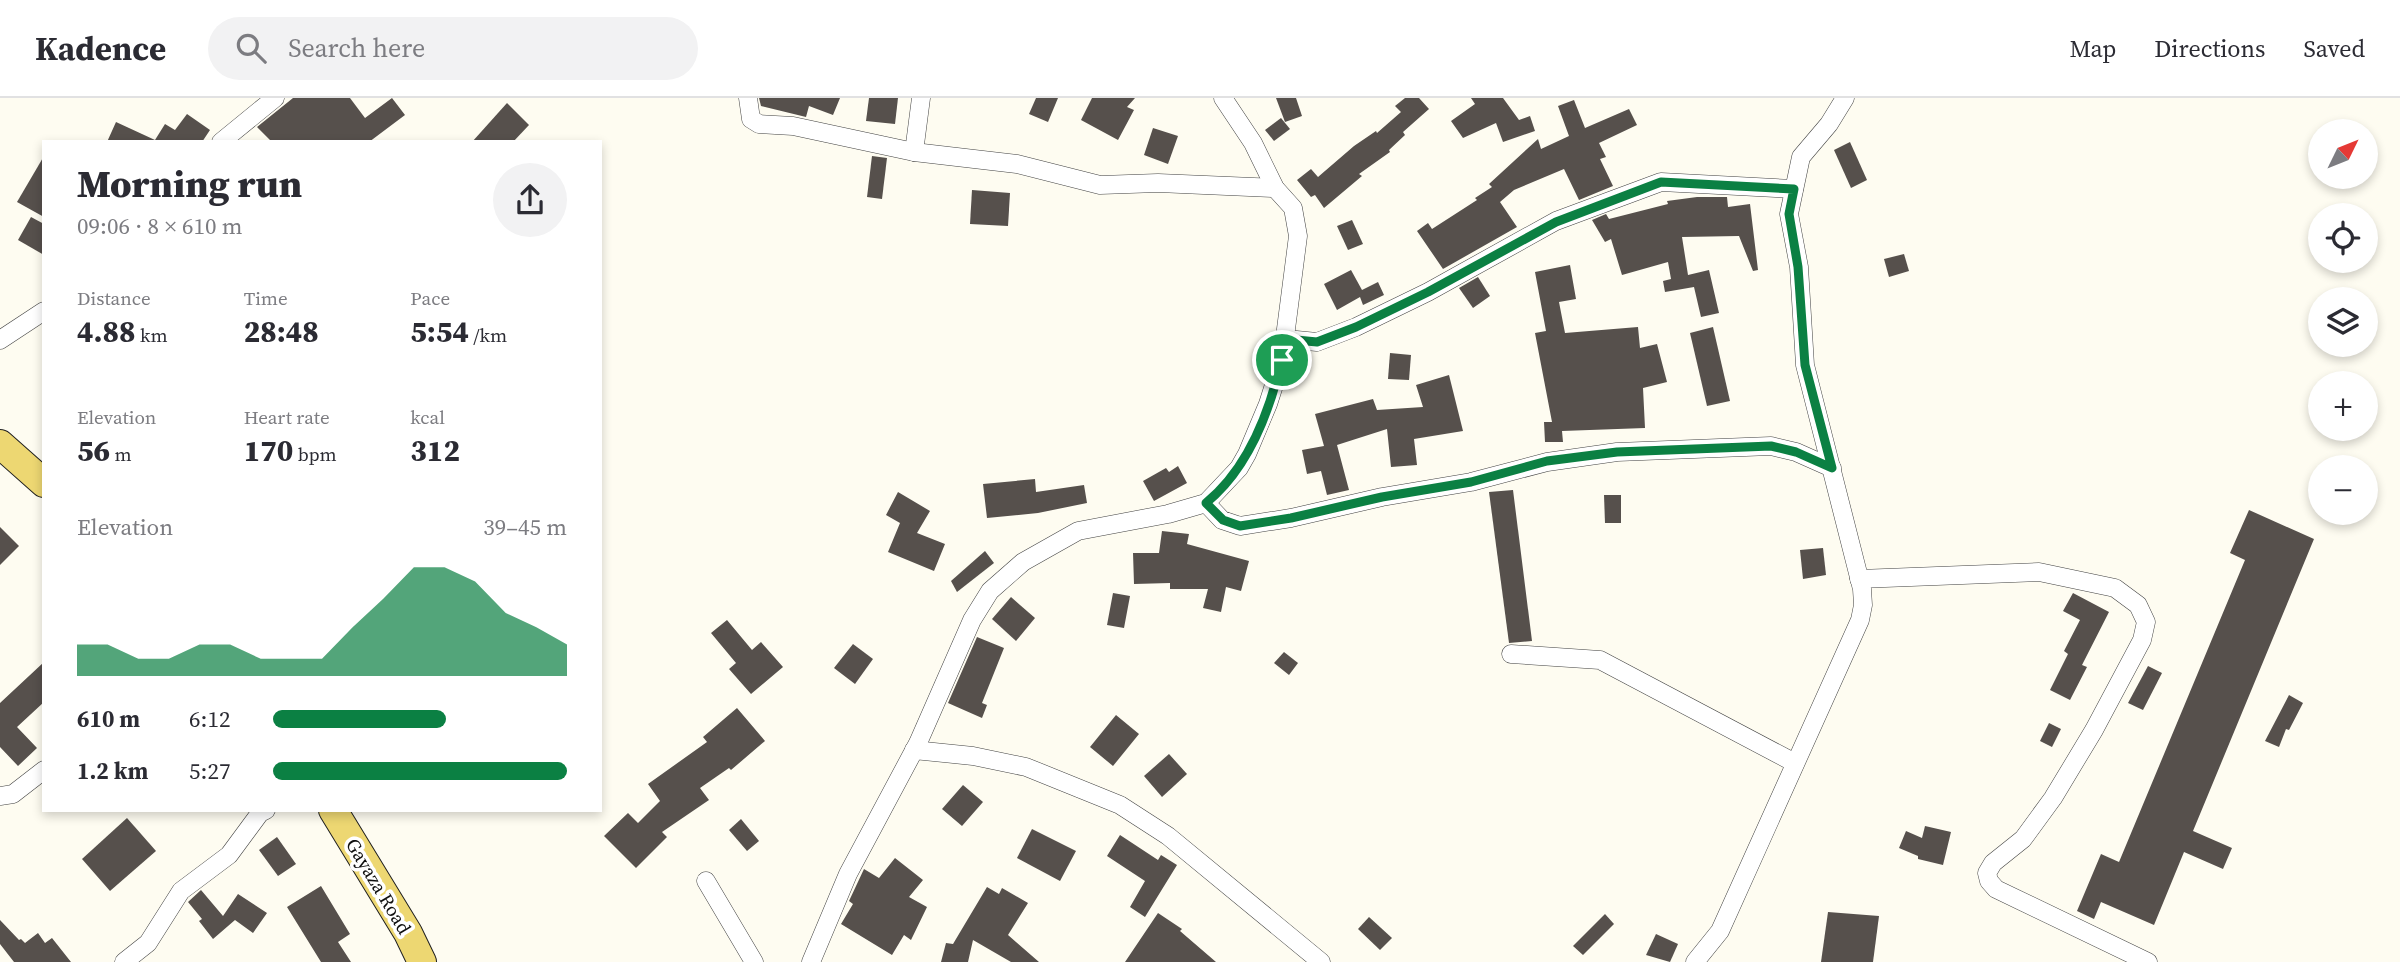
<!DOCTYPE html>
<meta charset="utf-8">
<style>
body{margin:0;font-family:"Source Serif 4",serif;background:#f2f2f3;color:#2b2b33;height:100vh;display:flex;flex-direction:column;font-size:26px;white-space:nowrap}
*{box-sizing:border-box;margin:0}
p{font-size:23px;color:#7c7c81}
.icon{flex:none;width:38px;height:38px;fill:none;stroke:currentColor;stroke-width:2;stroke-linecap:round;stroke-linejoin:round}
.map{position:relative;flex:1;overflow:hidden}
.side{position:absolute;left:42px;top:42px;width:560px;height:672px;display:flex;flex-direction:column;background:#fff;border-radius:0px;box-shadow:0 4px 10px #0003}
.side>*{flex:none}
.needle{width:46px;rotate:47deg}
.controls{position:absolute;left:2308px;top:21px;display:grid;gap:14px}
.controls a{display:grid;place-items:center;width:70px;height:70px;border-radius:50%;background:#fff;box-shadow:0 4px 10px #0003;font-size:35px}
.pin{position:absolute;display:grid;place-items:center;width:60px;height:60px;color:#fff;margin:-30px;border:4px solid #fff;border-radius:50%;box-shadow:0 2px 7px #0007}
.round{display:grid;place-items:center;flex:none;width:74px;height:74px;border-radius:37px;background:#f2f2f3}
.head{display:flex;align-items:center;justify-content:space-between;height:119px;padding:0 35px}
h1{font-size:38px;font-weight:800;line-height:52px}
.figures{display:grid;grid-template-columns:repeat(3,1fr);gap:10px;height:119px;padding:7px 35px}
.figures div{display:grid;align-content:center}
.figures b{font-size:30px;font-weight:800}
.figures small{font-size:19px;font-weight:400}
.figures p{font-size:19px}
.chart{height:196px;padding:14px 35px}
.chart p{display:flex;justify-content:space-between}
.chart svg{width:100%;height:126px;margin-top:7px;fill:#0b8043;opacity:.7}
ul{padding:0 35px;list-style:none;font-size:23px}
li{display:grid;grid-template-columns:112px 84px 1fr;align-items:center;height:52px}
li i{height:18px;border-radius:9px;background:#0b8043}
header{display:flex;align-items:center;gap:42px;box-sizing:border-box;height:98px;padding:0 35px;background:#fff;border-bottom:2px solid #e1e1e2}
header strong{font-size:33px}
nav{display:flex;gap:38px;margin-inline-start:auto;font-size:24px}
.search{width:490px;height:63px;background:#f2f2f3;display:flex;align-items:center;gap:18px;box-sizing:border-box;padding:0 24px;border-radius:38px;color:#7c7c81;font-size:26px}
.map>svg:first-child{display:block}
.building{fill:#56504c}
.lines{fill:none;stroke-linecap:round;stroke-linejoin:round}
.minor-casing{stroke:#424242;stroke-width:19}
.primary-casing{stroke:#202020;stroke-width:30}
.minor{stroke:#fff;stroke-width:18}
.primary{stroke:#edd772;stroke-width:28}
.route-casing{stroke:#fff;stroke-width:14}
.route{stroke:#0b8043;stroke-width:9}
.labels{text-anchor:middle;dominant-baseline:central;stroke-width:7;stroke-linejoin:round;paint-order:stroke}
.street-label{font-size:19px;fill:#0f0f0f;stroke:#fff}
</style>
<header>
<strong>Kadence</strong>
<div class="search"><svg class="icon" aria-label="search" viewBox="0 0 24 24"><circle cx="10" cy="10" r="6"/><path d="M15 15l6 6"/></svg>Search here</div>
<nav><a>Map</a><a>Directions</a><a>Saved</a></nav>
</header>
<div class="map">
<svg width="2400" height="864" viewBox="0 0 2400 864">
<rect width="100%" height="100%" fill="#fefcf1"/>
<!-- building -->
<g class="building">
<polygon points="293,0 350,0 365,20 392,0 405,17 369,44 272,44 257,29"/>
<polygon points="759,0 840,0 833,17 809,8 806,19 761,8"/>
<polygon points="869,0 898,0 895,26 866,23"/>
<polygon points="1036,0 1058,0 1048,24 1029,16"/>
<polygon points="1092,0 1135,0 1127,9 1134,12 1118,42 1081,22"/>
<polygon points="1276,0 1296,0 1302,18 1285,24"/>
<polygon points="1405,0 1419,0 1429,11 1403,34 1405,37 1389,52 1390,54 1359,76 1362,78 1324,110 1315,97 1311,99 1297,82 1311,71 1318,79 1354,48 1376,33 1377,35 1401,14 1395,8"/>
<polygon points="1471,0 1503,0 1519,22 1530,18 1535,33 1503,44 1496,25 1463,40 1451,23 1475,6"/>
<polygon points="1574,2 1585,30 1629,11 1637,27 1599,45 1606,59 1600,61 1613,88 1579,102 1564,71 1514,92 1500,104 1517,129 1443,171 1417,133 1428,125 1432,131 1477,102 1475,100 1492,89 1489,86 1538,41 1541,51 1569,38 1558,8"/>
<polygon points="507,5 529,27 513,44 472,44"/>
<polygon points="187,16 210,32 202,44 107,44 116,24 155,42 165,26 175,32"/>
<polygon points="1281,20 1290,31 1274,43 1265,32"/>
<polygon points="1153,30 1178,38 1168,66 1144,57"/>
<polygon points="1850,44 1867,82 1851,90 1834,52"/>
<polygon points="44,58 44,119 17,104"/>
<polygon points="872,58 887,60 882,101 867,99"/>
<polygon points="972,92 1010,95 1008,128 970,126"/>
<polygon points="1697,99 1727,99 1728,109 1750,106 1758,172 1753,173 1739,138 1682,139 1688,177 1709,172 1719,215 1701,219 1694,189 1665,194 1663,183 1671,181 1668,164 1622,177 1611,141 1605,144 1592,122 1606,116 1609,121 1668,106 1667,103"/>
<polygon points="31,119 44,126 44,157 18,142"/>
<polygon points="1352,122 1363,146 1348,152 1337,128"/>
<polygon points="1904,156 1909,173 1889,179 1884,161"/>
<polygon points="1570,167 1576,201 1559,204 1565,235 1638,229 1640,250 1657,246 1667,284 1643,290 1645,330 1562,333 1563,344 1545,344 1544,324 1552,324 1535,235 1546,233 1535,174"/>
<polygon points="1351,172 1362,192 1378,184 1384,197 1363,207 1360,199 1337,212 1324,186"/>
<polygon points="1478,179 1490,198 1473,210 1459,190"/>
<polygon points="1713,229 1730,303 1707,308 1690,235"/>
<polygon points="1390,255 1411,257 1409,282 1388,281"/>
<polygon points="1449,277 1463,333 1414,341 1417,367 1391,369 1387,331 1337,347 1349,392 1327,397 1321,373 1307,376 1302,352 1324,348 1315,316 1373,301 1377,312 1423,309 1416,287"/>
<polygon points="1178,368 1187,385 1154,403 1143,383 1166,370 1169,374"/>
<polygon points="1035,381 1036,394 1084,387 1087,405 1038,415 987,420 983,386"/>
<polygon points="1513,392 1532,543 1509,545 1489,394"/>
<polygon points="898,394 930,413 917,435 945,446 934,473 888,454 900,425 886,417"/>
<polygon points="1604,397 1621,397 1621,425 1605,425"/>
<polygon points="2249,412 2314,441 2193,733 2232,750 2223,771 2184,754 2154,827 2101,804 2094,821 2077,813 2101,756 2119,764 2245,462 2230,455"/>
<polygon points="0,429 19,448 0,467"/>
<polygon points="1162,433 1189,436 1187,446 1249,463 1241,493 1226,489 1221,514 1203,510 1208,491 1170,491 1170,485 1134,486 1133,455 1159,455"/>
<polygon points="1823,450 1826,477 1803,481 1800,452"/>
<polygon points="985,453 994,465 957,494 951,483"/>
<polygon points="1113,495 1130,498 1124,530 1107,527"/>
<polygon points="2073,495 2109,514 2082,567 2087,569 2070,602 2050,592 2068,556 2064,553 2080,522 2063,513"/>
<polygon points="1011,499 1035,520 1016,543 992,521"/>
<polygon points="727,522 752,552 761,544 783,569 751,596 729,571 736,565 711,535"/>
<polygon points="977,539 1004,550 982,605 987,607 982,620 948,605"/>
<polygon points="853,546 873,561 855,586 834,570"/>
<polygon points="1284,554 1298,565 1289,577 1274,565"/>
<polygon points="44,564 44,604 17,629 37,650 18,668 0,649 0,605"/>
<polygon points="2148,568 2162,575 2143,612 2128,605"/>
<polygon points="2289,597 2303,605 2289,632 2286,631 2279,649 2265,643"/>
<polygon points="737,610 765,643 731,672 729,670 700,690 709,702 662,734 667,739 636,770 604,738 628,715 638,725 660,703 648,686 707,644 703,639"/>
<polygon points="1116,617 1139,636 1113,668 1090,649"/>
<polygon points="2049,625 2061,631 2052,649 2040,643"/>
<polygon points="1169,656 1187,676 1162,699 1144,678"/>
<polygon points="963,687 983,704 962,728 942,711"/>
<polygon points="127,720 156,753 110,793 82,761"/>
<polygon points="741,721 759,743 747,753 729,732"/>
<polygon points="1925,728 1951,734 1943,767 1918,761 1918,758 1899,750 1906,733 1922,740"/>
<polygon points="1032,731 1076,753 1060,783 1017,760"/>
<polygon points="1120,737 1158,762 1161,757 1177,767 1145,819 1130,809 1145,783 1107,758"/>
<polygon points="277,739 296,766 278,778 259,752"/>
<polygon points="895,760 923,782 909,799 927,809 911,842 904,837 892,857 841,826 853,806 849,803 864,771 879,780"/>
<polygon points="321,788 350,836 338,844 351,864 321,864 287,809"/>
<polygon points="987,789 999,796 1002,790 1028,805 1008,837 1039,864 1011,864 973,842 968,864 941,864 946,845 953,846"/>
<polygon points="201,792 223,818 238,796 267,815 253,835 235,822 213,841 199,823 202,821 188,804"/>
<polygon points="1828,814 1879,818 1873,864 1821,864"/>
<polygon points="1158,815 1182,831 1180,833 1216,864 1125,864"/>
<polygon points="1605,816 1614,826 1583,857 1573,848"/>
<polygon points="1369,819 1392,840 1380,852 1358,831"/>
<polygon points="0,822 19,842 21,841 25,845 38,835 45,845 52,840 71,864 14,864 0,846"/>
<polygon points="1656,836 1678,846 1670,864 1646,857"/>
</g>
<g class="lines">
<defs>
<g id="minor">
<polyline points="748,0 751,21 759,26 793,28 914,54 1017,66 1100,87 1158,85 1275,90"/>
<polyline points="221,44 275,0"/>
<polyline points="914,54 921,0"/>
<polyline points="1286,241 1317,244 1356,229 1428,194 1556,123 1661,84 1794,91"/>
<polyline points="0,242 44,213"/>
<polyline points="1206,405 1222,422 1240,428 1291,420 1382,399 1471,384 1547,364 1617,354 1771,348 1796,354 1832,370"/>
<polyline points="1859,481 2039,474 2115,490 2138,507 2146,524 2142,542 2094,632 2053,700 2023,741 1993,765 1987,775 1989,783 1996,791 2148,864"/>
<polyline points="1511,556 1600,562 1795,665"/>
<polyline points="914,652 973,658 1026,669 1120,707 1168,738 1321,864"/>
<polyline points="0,698 13,696 44,672"/>
<polyline points="706,783 754,864"/>
<polyline points="124,864 148,845 181,793 229,757 260,715 266,712"/>
<polyline points="811,864 848,776 918,645 972,522 990,493 1023,464 1078,433 1168,416 1206,405 1239,370 1247,356 1268,306 1282,262 1298,138 1293,110 1275,90 1253,45 1223,0"/>
<polyline points="1695,864 1720,833 1860,522 1863,507 1862,491 1805,267 1799,169 1789,116 1801,59 1829,26 1845,0"/>
</g>
<g id="primary">
<polyline points="0,346 44,385"/>
<polyline points="333,712 408,835 422,864"/>
</g>
</defs>
<!-- minor casing -->
<use href="#minor" class="minor-casing"/>
<!-- primary casing -->
<use href="#primary" class="primary-casing"/>
<!-- minor -->
<use href="#minor" class="minor"/>
<!-- primary -->
<use href="#primary" class="primary"/>
</g>
<g class="lines">
<defs>
<path id="route" d="M1661,84L1794,91L1789,116L1798,169L1805,267L1832,370L1796,354L1771,348L1617,354L1547,363L1471,384L1382,399L1291,420L1240,428L1223,422L1206,405C1253,367 1275,299 1286,241L1317,244L1356,229L1428,194L1556,124Z"/>
</defs>
<!-- route casing -->
<use href="#route" class="route-casing"/>
<!-- route -->
<use href="#route" class="route"/>
</g>
<g class="labels">
<!-- street labels -->
<g class="street-label">
<text transform="translate(379 788) rotate(59)">Gayaza Road</text>
</g>
</g>
</svg>
<div class="controls">
<a><svg class="needle" viewBox="-14 -14 28 28"><path d="M0-13l5 13h-10z" fill="#e53935"/><path d="M0 13l5-13h-10z" fill="#7c7c81"/></svg></a>
<a><svg class="icon" aria-label="locate" viewBox="0 0 24 24"><circle cx="12" cy="12" r="6"/><path d="M12 2v4M12 18v4M2 12h4M18 12h4"/></svg></a>
<a><svg class="icon" aria-label="layers" viewBox="0 0 24 24"><path d="M12 4l9 5-9 5-9-5zM3 14l9 5 9-5"/></svg></a>
<a>+</a>
<a>−</a>
</div>
<div class="pin" style="left:1282px;top:262px;background:#1e9e55"><svg class="icon" aria-label="arrive" viewBox="0 0 24 24"><path d="M6 21V4h12l-3 4 3 4H6"/></svg></div>
<section class="side">
<div class="head"><div><h1>Morning run</h1><p>09:06 · 8 × 610 m</p></div><a class="round"><svg class="icon" aria-label="share" viewBox="0 0 24 24"><path d="M12 15V3M7 8l5-5 5 5M5 13v7h14v-7"/></svg></a></div>
<div class="figures">
<div><p>Distance</p><b>4.88<small> km</small></b></div>
<div><p>Time</p><b>28:48</b></div>
<div><p>Pace</p><b>5:54<small> /km</small></b></div>
</div>
<div class="figures">
<div><p>Elevation</p><b>56<small> m</small></b></div>
<div><p>Heart rate</p><b>170<small> bpm</small></b></div>
<div><p>kcal</p><b>312</b></div>
</div>
<div class="chart"><p><span>Elevation</span>39–45 m</p>
<svg viewBox="0 0 160 44" preserveAspectRatio="none"><path d="M0 44V33L10 33L20 38L30 38L40 33L50 33L60 38L70 38L80 38L90 27L100 17L110 6L120 6L130 11L140 22L150 27L160 33V44z"/></svg>
</div>
<ul>
<li><b>610 m</b>6:12<i style="width:59%"></i></li>
<li><b>1.2 km</b>5:27<i style="width:100%"></i></li>
</ul>
</section>
</div>
